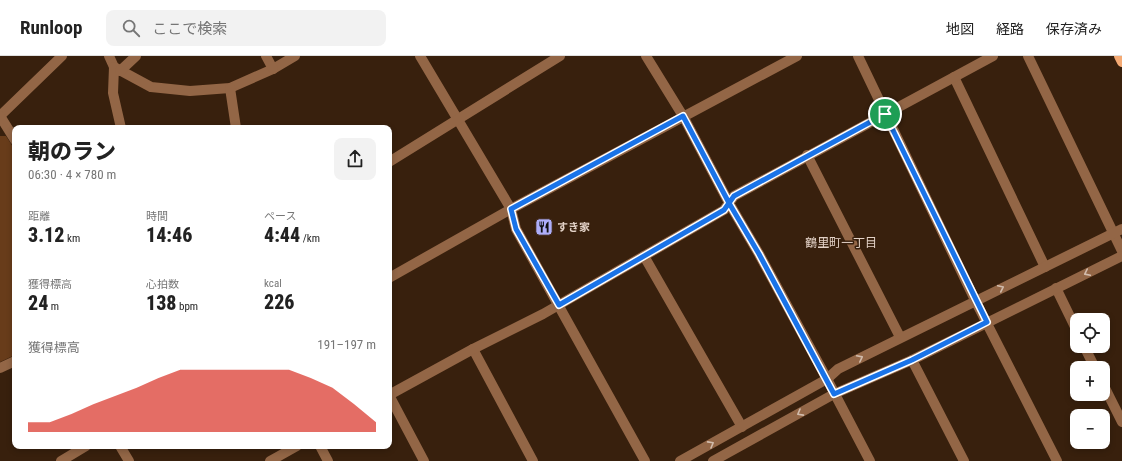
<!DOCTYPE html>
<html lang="ja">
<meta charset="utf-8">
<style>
body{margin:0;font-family:"Roboto Condensed","Noto Sans JP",sans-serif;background:#f2f2f2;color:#222;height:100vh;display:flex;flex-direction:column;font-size:15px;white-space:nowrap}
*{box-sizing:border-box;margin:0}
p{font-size:13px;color:#767676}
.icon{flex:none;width:22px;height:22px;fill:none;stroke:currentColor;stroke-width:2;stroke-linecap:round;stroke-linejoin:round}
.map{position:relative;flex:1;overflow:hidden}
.details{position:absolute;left:12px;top:69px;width:380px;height:324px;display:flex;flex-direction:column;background:#fff;border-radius:8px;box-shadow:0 2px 6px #0003}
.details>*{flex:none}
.buttons{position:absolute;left:1070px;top:257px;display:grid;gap:8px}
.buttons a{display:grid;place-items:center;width:40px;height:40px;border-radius:8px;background:#fff;box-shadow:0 2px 6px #0003;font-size:20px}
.pin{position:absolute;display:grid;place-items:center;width:34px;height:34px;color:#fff;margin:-17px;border:2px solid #fff;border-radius:50%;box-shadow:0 1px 4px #0007}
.round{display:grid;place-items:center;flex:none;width:42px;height:42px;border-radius:8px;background:#f2f2f2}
.summary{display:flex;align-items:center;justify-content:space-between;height:68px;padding:0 16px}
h1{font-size:22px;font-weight:800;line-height:30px}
.stats{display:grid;grid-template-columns:repeat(3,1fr);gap:6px;height:68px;padding:4px 16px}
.stats div{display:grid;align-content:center}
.stats b{font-size:20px;font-weight:800}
.stats small{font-size:11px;font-weight:400}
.stats p{font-size:11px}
.chart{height:112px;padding:8px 16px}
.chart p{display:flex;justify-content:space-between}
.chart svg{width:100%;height:72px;margin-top:4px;fill:#d93025;opacity:.7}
header{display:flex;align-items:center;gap:24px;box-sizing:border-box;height:56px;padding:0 20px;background:#fff;border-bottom:1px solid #e0e0e0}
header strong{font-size:19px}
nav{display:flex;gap:22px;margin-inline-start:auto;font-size:14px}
.search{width:280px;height:36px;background:#f2f2f2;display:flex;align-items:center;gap:10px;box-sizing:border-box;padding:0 14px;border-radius:8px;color:#767676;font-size:15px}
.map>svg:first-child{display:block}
.green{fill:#683c1a}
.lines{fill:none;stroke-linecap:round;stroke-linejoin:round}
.minor{stroke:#936646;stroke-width:10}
.major{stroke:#f5aa74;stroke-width:10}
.oneway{stroke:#d2bcac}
.route-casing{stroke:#fff;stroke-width:8}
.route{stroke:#1a73e8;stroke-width:5}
.labels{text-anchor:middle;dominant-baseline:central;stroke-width:3;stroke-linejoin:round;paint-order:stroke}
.poi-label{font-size:11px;font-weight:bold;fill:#e2d1c6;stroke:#38200d;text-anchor:start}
.neighbourhood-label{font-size:12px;fill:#e2d1c6;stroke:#38200d}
</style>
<header>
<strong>Runloop</strong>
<div class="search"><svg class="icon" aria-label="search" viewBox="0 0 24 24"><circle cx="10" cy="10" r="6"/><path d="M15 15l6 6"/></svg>ここで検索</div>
<nav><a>地図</a><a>経路</a><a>保存済み</a></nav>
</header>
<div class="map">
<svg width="1122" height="405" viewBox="0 0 1122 405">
<rect width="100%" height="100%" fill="#38200d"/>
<!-- green -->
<polygon class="green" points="0,80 6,80 15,94 15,299 0,306"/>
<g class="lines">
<!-- minor -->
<g class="minor">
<polyline points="109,0 114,11 151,31 190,35 230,32 273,13 295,0"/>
<polyline points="266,0 273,13"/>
<polyline points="420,0 511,153 516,173 645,405"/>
<polyline points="646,0 683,60 729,147 759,198 827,323 870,405"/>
<polyline points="858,0 975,244 1057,405"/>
<polyline points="1028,0 1122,195"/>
<polyline points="114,11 113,37 121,72"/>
<polyline points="120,15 136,0"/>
<polyline points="954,21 1045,211"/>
<polyline points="230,32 236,72"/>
<polyline points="0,60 62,0"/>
<polyline points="0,60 15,84"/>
<polyline points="807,99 900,281"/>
<polyline points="389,106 560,0"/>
<polyline points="644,200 742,371"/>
<polyline points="389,222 511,153 797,0"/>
<polyline points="1056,232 1077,275"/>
<polyline points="1084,290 1095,312"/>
<polyline points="473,293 533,405"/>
<polyline points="912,304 964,405"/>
<polyline points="0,312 15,305"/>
<polyline points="1103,328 1122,366"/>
<polyline points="389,339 473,293 543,258 724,154 734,140 993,0"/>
<polyline points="389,339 424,405"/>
<polyline points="120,390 129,405"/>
<polyline points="320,390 328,405"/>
<polyline points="61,405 86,390"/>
<polyline points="270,405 297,390"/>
<polyline points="680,405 827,323 838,313 1122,173"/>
<polyline points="713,405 834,338 912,304 1122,200"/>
</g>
<!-- major -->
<polyline class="major" points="1119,0 1122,6"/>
</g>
<!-- one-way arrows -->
<defs><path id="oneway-chevron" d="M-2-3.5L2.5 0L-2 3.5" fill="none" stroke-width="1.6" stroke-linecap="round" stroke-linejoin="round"/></defs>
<g class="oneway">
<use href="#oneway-chevron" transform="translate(1087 217) rotate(154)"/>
<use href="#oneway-chevron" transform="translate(1001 232) rotate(-25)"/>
<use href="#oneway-chevron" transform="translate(860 302) rotate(-27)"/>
<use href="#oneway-chevron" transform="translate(800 357) rotate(151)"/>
<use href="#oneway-chevron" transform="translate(711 388) rotate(-29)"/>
</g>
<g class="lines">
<defs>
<polyline id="route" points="885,58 734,140 724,154 559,249 516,173 511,153 683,60 729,147 759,198 834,338 912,304 987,266 885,58"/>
</defs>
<!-- route casing -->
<use href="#route" class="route-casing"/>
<!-- route -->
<use href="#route" class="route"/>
</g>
<!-- icons -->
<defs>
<symbol id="restaurant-square" viewBox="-11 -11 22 22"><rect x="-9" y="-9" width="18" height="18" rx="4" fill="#aeaefa" stroke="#38200d"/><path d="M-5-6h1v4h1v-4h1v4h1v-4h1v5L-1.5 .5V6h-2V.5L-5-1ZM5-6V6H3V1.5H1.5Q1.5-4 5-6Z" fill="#111"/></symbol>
</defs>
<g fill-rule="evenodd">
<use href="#restaurant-square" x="534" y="161" width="20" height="20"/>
</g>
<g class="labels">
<!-- poi labels -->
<g class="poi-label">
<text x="557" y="171">すき家</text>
</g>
<!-- neighbourhood labels -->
<g class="neighbourhood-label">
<text x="841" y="187">鶴里町一丁目</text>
</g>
</g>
</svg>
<div class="buttons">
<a><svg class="icon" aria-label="locate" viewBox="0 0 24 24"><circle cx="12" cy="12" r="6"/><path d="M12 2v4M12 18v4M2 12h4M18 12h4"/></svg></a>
<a>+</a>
<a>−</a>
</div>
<div class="pin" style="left:885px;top:58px;background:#1e9e55"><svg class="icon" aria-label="arrive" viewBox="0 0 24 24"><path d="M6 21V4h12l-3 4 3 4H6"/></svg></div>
<section class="details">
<div class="summary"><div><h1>朝のラン</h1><p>06:30 · 4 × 780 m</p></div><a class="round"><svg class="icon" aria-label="share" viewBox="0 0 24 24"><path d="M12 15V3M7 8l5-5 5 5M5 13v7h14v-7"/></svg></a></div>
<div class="stats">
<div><p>距離</p><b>3.12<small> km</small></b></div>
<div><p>時間</p><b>14:46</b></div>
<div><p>ペース</p><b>4:44<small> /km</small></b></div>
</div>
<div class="stats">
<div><p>獲得標高</p><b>24<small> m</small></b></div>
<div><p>心拍数</p><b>138<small> bpm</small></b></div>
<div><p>kcal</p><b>226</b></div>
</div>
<div class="chart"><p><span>獲得標高</span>191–197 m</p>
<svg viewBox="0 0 160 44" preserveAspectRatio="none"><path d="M0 44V38L10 38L20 33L30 27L40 22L50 17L60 11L70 6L80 6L90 6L100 6L110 6L120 6L130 11L140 17L150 27L160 38V44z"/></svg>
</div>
</section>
</div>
